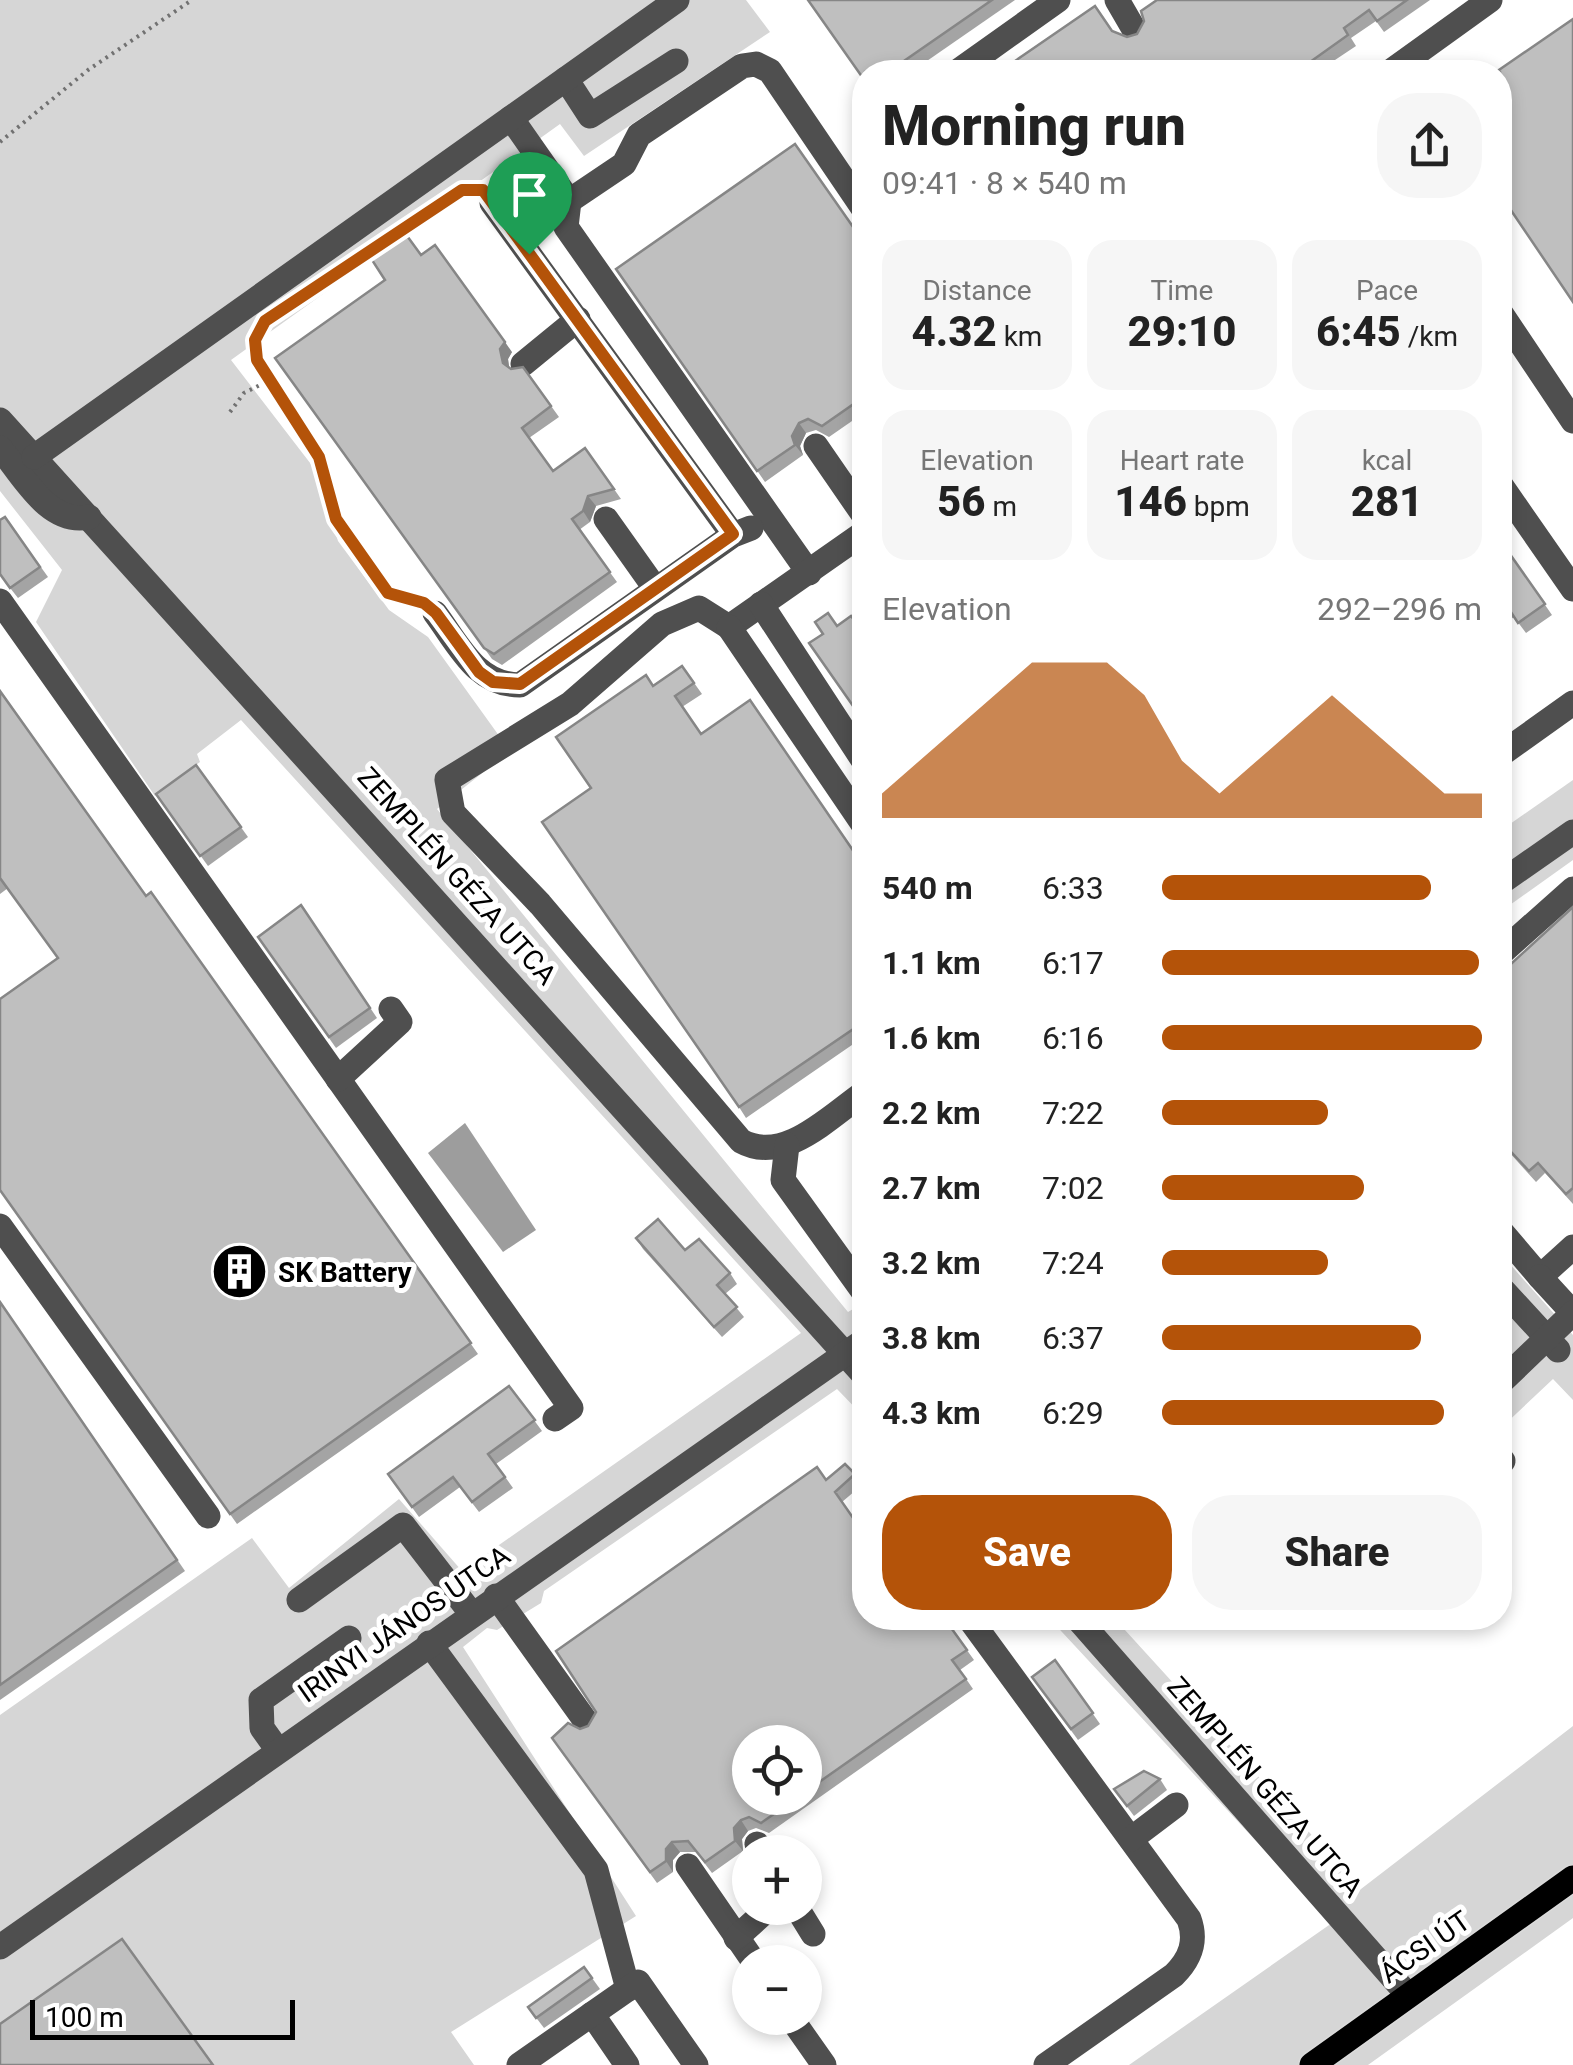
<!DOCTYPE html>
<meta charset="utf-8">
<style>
body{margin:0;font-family:Roboto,sans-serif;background:#f6f6f6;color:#222;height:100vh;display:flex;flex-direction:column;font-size:38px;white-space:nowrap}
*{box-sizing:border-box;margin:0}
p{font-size:32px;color:#767676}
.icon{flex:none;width:55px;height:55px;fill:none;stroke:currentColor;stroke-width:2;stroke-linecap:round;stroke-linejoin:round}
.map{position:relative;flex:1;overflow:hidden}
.drawer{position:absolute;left:852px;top:60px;width:660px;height:1570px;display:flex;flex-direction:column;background:#fff;border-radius:40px;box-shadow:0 5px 15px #0003}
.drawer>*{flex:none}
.fabs{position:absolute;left:732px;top:1725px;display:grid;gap:20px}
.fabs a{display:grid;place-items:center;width:90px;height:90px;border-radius:50%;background:#fff;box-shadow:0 5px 15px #0003;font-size:50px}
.scale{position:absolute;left:30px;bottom:25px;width:265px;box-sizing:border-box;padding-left:10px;border:5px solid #000;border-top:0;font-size:28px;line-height:35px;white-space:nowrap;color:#000;-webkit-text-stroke:8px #fff;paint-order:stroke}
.pin{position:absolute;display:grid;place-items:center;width:85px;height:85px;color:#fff;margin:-102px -42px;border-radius:50% 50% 50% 0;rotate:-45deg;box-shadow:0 0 10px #0007}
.pin .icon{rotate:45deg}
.round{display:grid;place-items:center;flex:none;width:105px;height:105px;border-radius:40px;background:#f6f6f6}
.headline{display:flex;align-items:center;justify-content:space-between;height:170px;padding:0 30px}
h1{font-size:55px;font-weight:800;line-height:75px}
.stats{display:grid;grid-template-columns:repeat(3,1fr);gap:15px;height:170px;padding:10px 30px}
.stats div{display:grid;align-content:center;border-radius:25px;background:#f6f6f6;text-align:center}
.stats b{font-size:42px;font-weight:800}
.stats small{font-size:28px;font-weight:400}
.stats p{font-size:28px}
.chart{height:280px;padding:20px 30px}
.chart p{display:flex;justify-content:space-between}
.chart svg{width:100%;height:180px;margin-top:10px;fill:#b45309;opacity:.7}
.cta{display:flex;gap:20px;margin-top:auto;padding:20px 30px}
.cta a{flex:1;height:115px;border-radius:40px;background:#b45309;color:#fff;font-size:40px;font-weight:800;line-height:115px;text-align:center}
.cta a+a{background:#f6f6f6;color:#222}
ul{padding:0 30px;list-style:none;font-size:32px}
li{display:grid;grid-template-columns:160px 120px 1fr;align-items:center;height:75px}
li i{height:25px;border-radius:12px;background:#b45309}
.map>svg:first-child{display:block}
.green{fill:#d6d6d6}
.water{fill:#9d9d9d}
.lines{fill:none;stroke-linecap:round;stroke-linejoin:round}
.major-casing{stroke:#dbdbdb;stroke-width:28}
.path{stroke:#717171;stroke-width:4;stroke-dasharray:2.5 5;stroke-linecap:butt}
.minor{stroke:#4f4f4f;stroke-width:25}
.major{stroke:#000;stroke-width:25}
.wall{fill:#a4a4a4;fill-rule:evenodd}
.shaded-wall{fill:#868686}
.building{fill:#bfbfbf;stroke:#868686;stroke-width:2.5}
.route-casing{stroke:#fff;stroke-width:20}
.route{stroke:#b45309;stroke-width:12}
.labels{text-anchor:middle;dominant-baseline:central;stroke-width:10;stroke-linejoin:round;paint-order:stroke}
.street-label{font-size:28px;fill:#000;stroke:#fff}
.poi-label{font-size:28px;font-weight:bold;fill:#000;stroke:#fff;text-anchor:start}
</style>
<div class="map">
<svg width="1573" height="2065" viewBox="0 0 1573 2065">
<rect width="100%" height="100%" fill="#fff"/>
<!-- green -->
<g class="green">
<polygon points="0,0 746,0 770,32 584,156 560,124 231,360 317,472 338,541 389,610 428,637 510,751 437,809 848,1312 865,1302 865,1418 837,1389 544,1591 541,1603 497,1630 487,1628 463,1647 636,1916 451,2032 474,2065 0,2065 0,1715 252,1538 289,1588 399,1499 462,1571 801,1333 241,720 197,754 200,762 155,796 36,622 62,570 0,491"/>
<polygon points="1573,780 1573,860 1500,912 1500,831"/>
<polygon points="1500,1253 1573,1335 1573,1400 1553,1379 1500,1429"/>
<polygon points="1049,1618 1114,1618 1361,1889 1573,1726 1573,1918 1368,2065 1129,2065 1332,1923"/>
</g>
<!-- water -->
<polygon class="water" points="465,1123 536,1230 503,1252 428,1153"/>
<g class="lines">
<defs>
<polyline id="major" points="1312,2065 1573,1878"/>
</defs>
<!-- major casing -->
<use href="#major" class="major-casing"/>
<!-- path -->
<g class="path">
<polyline points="0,142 88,70 192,0"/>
<polyline points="230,412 244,393 270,380"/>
<polyline points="418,601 387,593 336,519 319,457 257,360 255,340 265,321 462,190 474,190"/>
</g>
<!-- minor -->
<g class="minor">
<polyline points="1117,0 1135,31"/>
<polyline points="957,72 1058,0"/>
<polyline points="1390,72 1490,0"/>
<polyline points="566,79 590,116 676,61"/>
<polyline points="511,118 569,201 566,227 809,573"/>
<polyline points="569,201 624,164 639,135 742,66 756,64 770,71 865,211"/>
<polyline points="492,203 733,535"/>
<polyline points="1500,312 1573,421"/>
<polyline points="523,364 578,319"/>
<polyline points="0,420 865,1376"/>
<polyline points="816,446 865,517"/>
<path d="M0,448C23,476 49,526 89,517"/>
<polyline points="34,457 677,0"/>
<polyline points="1500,484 1573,589"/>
<polyline points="606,519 655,588"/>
<path d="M865,532L729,627L699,608L662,624L570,704L447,780L453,813L540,904L741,1141C784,1165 830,1116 865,1092"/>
<polyline points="0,601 571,1408 555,1419"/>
<polyline points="761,604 865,763"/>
<path d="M435,613C459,645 476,685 520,685L733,535L751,528"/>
<polyline points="729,627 865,827"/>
<polyline points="1500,755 1573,703"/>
<polyline points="1500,883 1573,832"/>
<polyline points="1500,954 1573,889"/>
<polyline points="338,1079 400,1022 391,1009"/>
<polyline points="787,1145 783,1180 865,1294"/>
<polyline points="0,1226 208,1516"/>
<polyline points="1500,1230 1540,1277 1573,1247"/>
<polyline points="1540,1277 1573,1313"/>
<polyline points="1500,1287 1558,1350"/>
<polyline points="1500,1383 1573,1313"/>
<polyline points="1500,1457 1503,1461"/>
<polyline points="496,1596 587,1723"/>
<polyline points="299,1600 403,1525 471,1613"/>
<path d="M969,1618L1189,1919C1197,1941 1191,1958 1174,1975L1046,2065"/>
<polyline points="1077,1618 1408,1995"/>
<polyline points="429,1643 596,1870 628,1989"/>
<polyline points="277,1749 262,1728 261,1700 349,1638"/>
<polyline points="1131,1839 1176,1805"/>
<polyline points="757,1844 763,1852"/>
<polyline points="688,1866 754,1962"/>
<polyline points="797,1908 813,1934"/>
<polyline points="736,1938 769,1908"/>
<polyline points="0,1947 865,1340"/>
<polyline points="592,2014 627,2065"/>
<polyline points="791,2018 824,2065"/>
<polyline points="519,2065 638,1982 696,2065"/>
</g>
<!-- major -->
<use href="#major" class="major"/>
</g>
<!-- wall -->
<g class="wall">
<polygon points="808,0 1015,0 911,72 865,72"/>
<polygon points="1157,0 1430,0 1384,32 1376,21 1351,38 1356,46 1317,72 999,72 1113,31 1127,37 1137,34"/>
<polygon points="517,157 546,199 524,214 495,173"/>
<polygon points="865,244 865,412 829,437 816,430 806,433 800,446 803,455 765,482 616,269"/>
<polygon points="512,352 508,359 509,368 511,369 523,367 559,417 529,438 553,471 585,448 621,499 596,506 590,522 579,530 617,582 502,665 492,659 275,358"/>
<polygon points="5,517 48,577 18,598 0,575"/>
<polygon points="1500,540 1552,615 1526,633 1514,617 1500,627"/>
<polygon points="682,666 702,694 682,707 701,734 865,868 865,1036 746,1118 739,1107 591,788 653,685"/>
<polygon points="0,691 146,896 151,892 478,1354 237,1524 0,1191 58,958 8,888 0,894"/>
<polygon points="196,765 248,837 208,866 156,794"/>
<polygon points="301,905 377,1018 336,1048 258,937"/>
<polygon points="1573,907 1573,1204 1545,1173 1536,1182 1500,1142 1500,974"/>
<polygon points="636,1238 685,1250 730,1273 737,1284 725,1294 744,1317 722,1337 643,1249"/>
<polygon points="0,1302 185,1571 0,1700"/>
<polygon points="509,1386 542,1431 496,1464 513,1488 479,1512 460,1487 419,1517 388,1474"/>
<path d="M855,1474L862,1485L842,1502L865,1618H944L974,1660L960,1670L973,1689L769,1833L756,1828L748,1831L742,1839L743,1851L712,1873L696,1852H680L673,1860V1872L657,1883L552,1738L588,1726L826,1480ZM805,1742V1798H750Z"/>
<polygon points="1055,1660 1100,1724 1078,1740 1032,1677"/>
<polygon points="1160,1779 1167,1790 1134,1816 1114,1789"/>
<polygon points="584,1967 600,1989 544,2028 528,2007"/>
</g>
<!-- shaded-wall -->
<g class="shaded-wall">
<polygon points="505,342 512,352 508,359 510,373 503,363 500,349"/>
<polygon points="799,423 806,433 800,446 803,455 795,445 792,436"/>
<polygon points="588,496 596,506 590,522 583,511"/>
<polygon points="741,1820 748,1831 742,1839 743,1851 735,1841 734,1828"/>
<polygon points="672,1842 680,1852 673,1860 673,1872 666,1861 666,1849"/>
</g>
<!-- building -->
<g class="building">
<polygon points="808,0 992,0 888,72 865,72 865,81"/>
<polygon points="1157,0 1407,0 1377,21 1369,10 1344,28 1348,35 1303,67 1299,62 1283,72 999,72 1095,6 1112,31 1127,37 1137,34 1144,21 1141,11"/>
<polygon points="1573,19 1573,302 1500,194 1500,72 1496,72"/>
<polygon points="795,144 865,244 865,396 822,426 808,419 799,423 792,436 795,445 757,471 616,269"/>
<polygon points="517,157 539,189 517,204 495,173"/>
<polygon points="402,229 421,255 435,245 505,342 500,349 503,363 511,369 523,367 551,406 522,428 553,471 585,448 614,489 588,496 583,511 572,519 610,572 494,654 484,648 275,358 385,280 372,260"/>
<polygon points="5,517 40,567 10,588 0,574 0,520"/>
<polygon points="1500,540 1545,604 1518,623 1507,606 1500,611"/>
<polygon points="828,613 837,626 851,616 859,626 865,622 865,723 809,643 823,634 815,622"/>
<polygon points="682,666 694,683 675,696 701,734 750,700 865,868 865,1021 739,1107 542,822 591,788 556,737 646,675 653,686"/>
<polygon points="0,691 146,896 151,892 471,1343 230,1514 0,1190 0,999 58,958 0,878"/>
<polygon points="196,765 241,827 200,856 156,794"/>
<polygon points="301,905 370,1008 329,1037 258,937"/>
<polygon points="1573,907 1573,1188 1566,1194 1538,1163 1529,1171 1500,1140 1500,974"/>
<polygon points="658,1219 685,1250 699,1239 730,1273 717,1285 737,1307 714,1327 636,1238"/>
<polygon points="0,1302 177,1560 0,1685"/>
<polygon points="509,1386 535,1420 488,1454 505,1477 472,1502 453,1477 412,1507 388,1474"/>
<polygon points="845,1464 855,1474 835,1492 865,1535 865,1618 944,1618 967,1650 952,1660 966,1679 805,1792 805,1742 750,1742 750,1798 797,1798 761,1823 749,1817 741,1820 734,1828 735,1841 705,1862 688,1841 672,1842 666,1849 666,1861 650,1872 552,1738 568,1723 580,1729 588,1726 596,1712 556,1651 817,1467 826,1480"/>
<polygon points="1055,1660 1093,1713 1071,1729 1032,1677"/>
<polygon points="1144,1771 1160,1779 1127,1806 1114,1789"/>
<polygon points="122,1939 213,2065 0,2065 0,2024"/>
<polygon points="584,1967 592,1978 536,2018 528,2007"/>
</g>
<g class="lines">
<defs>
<polygon id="route" points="462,190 483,190 733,534 520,684 493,682 479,672 436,613 424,603 388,593 336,519 319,457 257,360 255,340 265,321"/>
</defs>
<!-- route casing -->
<use href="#route" class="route-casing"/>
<!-- route -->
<use href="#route" class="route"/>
</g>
<!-- icons -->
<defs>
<symbol id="building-disc" viewBox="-11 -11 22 22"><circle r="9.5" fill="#000" stroke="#fff"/><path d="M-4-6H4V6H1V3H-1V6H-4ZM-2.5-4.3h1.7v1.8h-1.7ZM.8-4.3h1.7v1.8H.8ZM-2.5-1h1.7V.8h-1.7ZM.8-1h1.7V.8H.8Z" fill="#fff"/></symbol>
</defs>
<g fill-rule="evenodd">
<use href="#building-disc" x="208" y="1240" width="63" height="63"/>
</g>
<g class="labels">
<!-- street labels -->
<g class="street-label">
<text transform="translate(457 876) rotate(48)">ZEMPLÉN GÉZA UTCA</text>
<text transform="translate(404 1624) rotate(-35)">IRINYI JÁNOS UTCA</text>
<text transform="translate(1265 1787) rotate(49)">ZEMPLÉN GÉZA UTCA</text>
<text transform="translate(1425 1947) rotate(-35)">ÁCSI ÚT</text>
</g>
<!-- poi labels -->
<g class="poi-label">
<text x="278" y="1272">SK Battery</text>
</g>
</g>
</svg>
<div class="fabs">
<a><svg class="icon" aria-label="locate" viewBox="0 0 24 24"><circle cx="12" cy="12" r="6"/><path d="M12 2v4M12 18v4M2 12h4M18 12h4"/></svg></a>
<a>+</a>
<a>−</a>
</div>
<div class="scale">100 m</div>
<div class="pin" style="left:529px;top:254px;background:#1e9e55"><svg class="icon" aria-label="arrive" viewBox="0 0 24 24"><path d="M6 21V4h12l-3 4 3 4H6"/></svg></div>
<section class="drawer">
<div class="headline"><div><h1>Morning run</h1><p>09:41 · 8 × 540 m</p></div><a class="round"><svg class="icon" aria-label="share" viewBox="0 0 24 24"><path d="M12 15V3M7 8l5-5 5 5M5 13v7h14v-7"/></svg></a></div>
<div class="stats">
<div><p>Distance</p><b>4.32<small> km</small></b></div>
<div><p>Time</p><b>29:10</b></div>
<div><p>Pace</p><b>6:45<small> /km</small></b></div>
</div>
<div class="stats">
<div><p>Elevation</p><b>56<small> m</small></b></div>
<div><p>Heart rate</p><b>146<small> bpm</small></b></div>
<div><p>kcal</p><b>281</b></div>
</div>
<div class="chart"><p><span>Elevation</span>292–296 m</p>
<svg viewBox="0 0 160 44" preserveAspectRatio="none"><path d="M0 44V38L10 30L20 22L30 14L40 6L50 6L60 6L70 14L80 30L90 38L100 30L110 22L120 14L130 22L140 30L150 38L160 38V44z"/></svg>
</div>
<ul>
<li><b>540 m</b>6:33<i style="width:84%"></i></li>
<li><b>1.1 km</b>6:17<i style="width:99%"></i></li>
<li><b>1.6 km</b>6:16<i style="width:100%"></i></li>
<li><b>2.2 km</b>7:22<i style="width:52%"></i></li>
<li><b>2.7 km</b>7:02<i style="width:63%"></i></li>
<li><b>3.2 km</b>7:24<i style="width:52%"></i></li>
<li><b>3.8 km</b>6:37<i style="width:81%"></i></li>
<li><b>4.3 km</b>6:29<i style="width:88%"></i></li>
</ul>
<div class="cta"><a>Save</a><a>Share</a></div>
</section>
</div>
